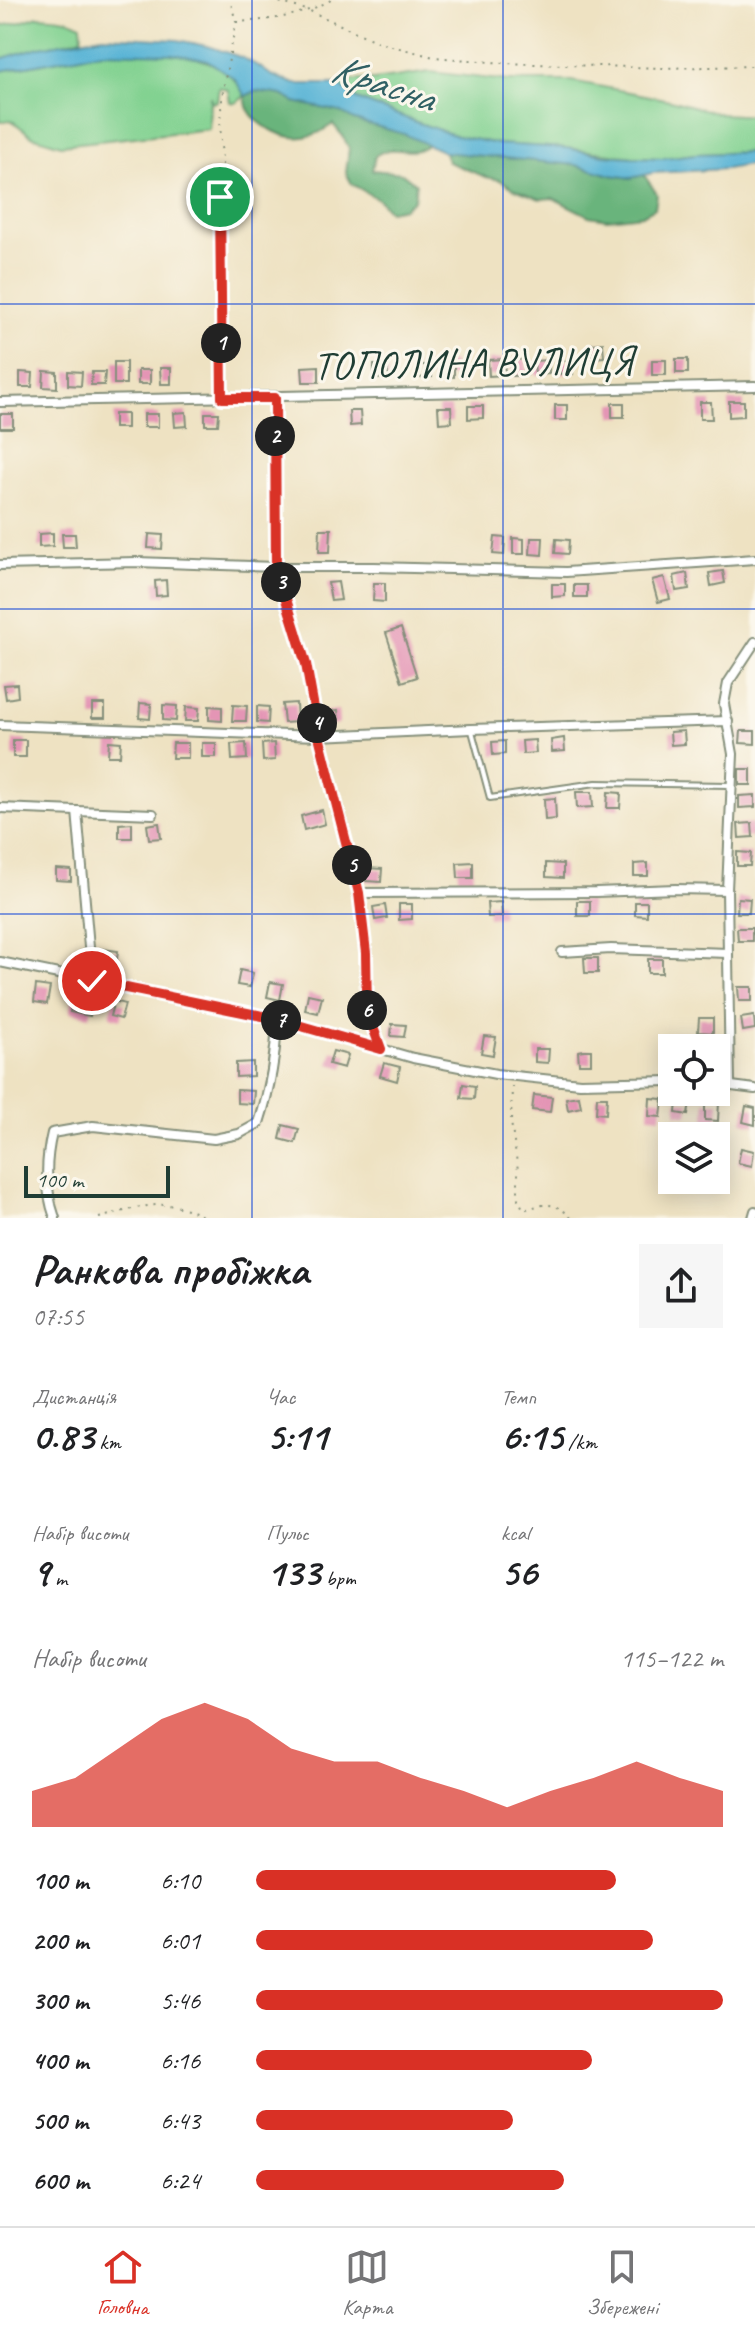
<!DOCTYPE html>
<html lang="uk">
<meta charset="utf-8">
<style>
body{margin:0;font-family:Caveat,sans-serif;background:#f6f6f6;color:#202124;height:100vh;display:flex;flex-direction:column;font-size:30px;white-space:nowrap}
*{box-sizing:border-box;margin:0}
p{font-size:26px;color:#757577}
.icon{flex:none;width:44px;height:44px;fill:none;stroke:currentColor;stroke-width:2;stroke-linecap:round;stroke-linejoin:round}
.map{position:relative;height:1218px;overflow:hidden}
.sheet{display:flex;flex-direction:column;background:#fff;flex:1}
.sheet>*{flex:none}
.buttons{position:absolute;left:658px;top:1034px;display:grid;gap:16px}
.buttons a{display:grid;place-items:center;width:72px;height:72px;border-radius:0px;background:#fff;box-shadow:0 4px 20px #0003;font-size:40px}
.scale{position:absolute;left:24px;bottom:20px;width:146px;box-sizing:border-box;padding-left:8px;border:4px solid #1f3d34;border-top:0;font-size:22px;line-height:28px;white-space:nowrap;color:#1f3d34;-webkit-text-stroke:6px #fbf7ec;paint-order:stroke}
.pin{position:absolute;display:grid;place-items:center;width:68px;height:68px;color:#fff;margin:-34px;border:4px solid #fff;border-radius:50%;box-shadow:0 2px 8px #0007}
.km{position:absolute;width:40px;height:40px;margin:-20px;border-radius:50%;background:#222;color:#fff;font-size:22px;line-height:40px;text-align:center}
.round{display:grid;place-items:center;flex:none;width:84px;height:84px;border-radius:0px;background:#f6f6f6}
.summary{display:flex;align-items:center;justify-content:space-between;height:136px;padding:0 32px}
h1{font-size:44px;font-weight:600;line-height:60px}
.stats{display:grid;grid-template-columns:repeat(3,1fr);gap:12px;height:136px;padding:8px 32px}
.stats div{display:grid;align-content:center}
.stats b{font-size:40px;font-weight:600}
.stats small{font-size:22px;font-weight:400}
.stats p{font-size:22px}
.chart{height:224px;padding:16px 32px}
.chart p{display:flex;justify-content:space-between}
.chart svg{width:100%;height:144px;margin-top:8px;fill:#d93025;opacity:.7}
ul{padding:0 32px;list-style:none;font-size:26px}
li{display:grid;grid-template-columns:128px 96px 1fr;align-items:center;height:60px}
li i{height:20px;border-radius:10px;background:#d93025}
.dock{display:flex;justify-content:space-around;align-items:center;height:112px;border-top:2px solid #e0e0e0;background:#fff;font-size:22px;color:#757577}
.dock a{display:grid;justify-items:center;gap:4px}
.dock .on{color:#d93025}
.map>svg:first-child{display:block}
.green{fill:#82d291;stroke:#508862;stroke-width:2}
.forest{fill:#69b47b;stroke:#447858;stroke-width:2}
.water{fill:#57b3d5;stroke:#3b7884;stroke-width:2}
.building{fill:#e495b5}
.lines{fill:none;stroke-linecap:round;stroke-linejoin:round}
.service-casing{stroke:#86907b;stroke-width:8}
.minor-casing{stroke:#86907b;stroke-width:12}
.path{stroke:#86907b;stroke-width:2;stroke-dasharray:2 6;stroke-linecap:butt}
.service{stroke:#fff;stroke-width:4}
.minor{stroke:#fff;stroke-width:8}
.route-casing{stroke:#fff;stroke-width:16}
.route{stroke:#d93025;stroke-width:10}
.grid{fill:none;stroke:#1d4ed8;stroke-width:2;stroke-opacity:0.55}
.labels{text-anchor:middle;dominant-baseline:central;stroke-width:6;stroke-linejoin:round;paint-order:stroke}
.street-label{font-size:40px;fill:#1f3d34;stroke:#fbf7ec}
.water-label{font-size:42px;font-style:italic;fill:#306064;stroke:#fbf7ec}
</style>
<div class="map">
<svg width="755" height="1218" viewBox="0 0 755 1218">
<rect width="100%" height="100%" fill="#fbf7ec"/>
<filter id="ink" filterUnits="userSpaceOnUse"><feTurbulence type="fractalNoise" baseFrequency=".0125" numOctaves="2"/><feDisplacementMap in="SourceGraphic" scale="16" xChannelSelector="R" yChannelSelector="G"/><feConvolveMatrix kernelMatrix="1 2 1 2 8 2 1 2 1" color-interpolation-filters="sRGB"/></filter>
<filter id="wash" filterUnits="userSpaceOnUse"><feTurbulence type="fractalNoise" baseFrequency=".006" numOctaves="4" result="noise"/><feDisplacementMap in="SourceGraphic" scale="32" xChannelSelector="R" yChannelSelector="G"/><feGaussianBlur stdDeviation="1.8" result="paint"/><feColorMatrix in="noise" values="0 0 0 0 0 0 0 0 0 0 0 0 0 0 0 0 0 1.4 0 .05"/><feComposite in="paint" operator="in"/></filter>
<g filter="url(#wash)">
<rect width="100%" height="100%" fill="#eee2c2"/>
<!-- green -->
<g class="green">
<path d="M38,16C54,17 67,17 81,25L82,38L0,59V26L21,22Z"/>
<path d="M124,51C168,55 223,49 245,96L236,103L230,102L228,90L219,87L217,101L212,103L210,96L209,129L61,145L32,136L11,120L0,122V71L102,52Z"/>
<polygon points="430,72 509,81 572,81 670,100 721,114 755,116 755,152 695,154 663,158 633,157 566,148 498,144 457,136 416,122 357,99 338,84 354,80 374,80"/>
</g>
<!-- forest -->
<g class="forest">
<path d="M256,91L282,95L295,102L340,112L354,120L404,134L429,144C409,160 396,141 375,156L372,170L402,173L416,184L414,200L404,208L389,211L379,200L352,184L346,173L349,148L342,135L333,124C324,130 315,136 304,137C285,140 257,126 248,109C246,105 246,100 245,96Z"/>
<polygon points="444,152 576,165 611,175 631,178 644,175 657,194 655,208 642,215 625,217 607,219 589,216 553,198 540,199 515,189 500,180 486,177 448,162"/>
</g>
<!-- water -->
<polygon class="water" points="103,36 178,40 211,47 243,58 260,67 271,75 295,84 338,84 357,99 416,122 457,136 498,144 566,148 604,155 633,157 664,158 695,154 755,152 755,164 726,169 653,173 631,178 611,175 576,165 444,152 404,134 354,120 340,112 295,102 282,95 256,91 245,96 234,78 207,60 172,54 102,52 0,71 0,59 39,47"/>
<g id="blocks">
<!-- building -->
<g class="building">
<polygon points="603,343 604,357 592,358 591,344"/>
<polygon points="504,359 505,375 489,376 488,360"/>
<polygon points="526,359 527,375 513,376 512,360"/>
<rect x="676" y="359" width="12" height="14"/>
<polygon points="549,360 549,374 535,375 534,361"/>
<rect x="652" y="360" width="14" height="15"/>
<polygon points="560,361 572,361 573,374 560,374"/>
<rect x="114" y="362" width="12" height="22"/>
<polygon points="443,362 454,362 454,377 443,376"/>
<polygon points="374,365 387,365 388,378 374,379"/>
<polygon points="418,365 431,365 432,377 418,378"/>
<polygon points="319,366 319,382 303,382 302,367"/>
<polygon points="160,368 171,368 171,384 161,384"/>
<rect x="138" y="370" width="12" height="14"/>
<polygon points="44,371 57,372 57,388 43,387"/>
<polygon points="68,371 82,372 81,386 68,385"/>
<polygon points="20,372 33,373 32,387 20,387"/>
<polygon points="92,372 105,372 104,385 91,385"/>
<polygon points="729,401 744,401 744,416 729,417"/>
<polygon points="700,402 711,402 712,419 700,419"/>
<rect x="612" y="403" width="12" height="14"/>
<rect x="555" y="405" width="12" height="15"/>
<polygon points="468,406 483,406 483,418 468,419"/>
<polygon points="438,407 451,407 452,422 439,423"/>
<polygon points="349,411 360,411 361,425 350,426"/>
<polygon points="186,412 187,426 175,427 174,413"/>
<polygon points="205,413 219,413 218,425 205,425"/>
<rect x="0" y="414" width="13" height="14"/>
<rect x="114" y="414" width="13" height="14"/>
<rect x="144" y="414" width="14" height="13"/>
<polygon points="320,529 331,529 330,552 319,552"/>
<polygon points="53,533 53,546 39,547 39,534"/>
<polygon points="62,534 75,534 76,547 63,547"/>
<polygon points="149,534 163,535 162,549 148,548"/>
<polygon points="495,537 505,538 504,555 493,554"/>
<polygon points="513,538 524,539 524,554 513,554"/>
<polygon points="531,538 543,538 542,555 530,554"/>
<polygon points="556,539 569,540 568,554 555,553"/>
<polygon points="723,571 725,583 711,586 709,573"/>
<polygon points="687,573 689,589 676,591 674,576"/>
<polygon points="664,577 670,599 658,602 652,580"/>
<polygon points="166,580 167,595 156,596 155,581"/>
<polygon points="338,582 341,600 331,601 328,583"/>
<polygon points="374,583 385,583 385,602 373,601"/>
<polygon points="552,584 565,584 565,596 552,597"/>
<rect x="574" y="585" width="13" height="12"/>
<polygon points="401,628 417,677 402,682 386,633"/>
<polygon points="17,684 18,697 6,699 4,685"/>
<polygon points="140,703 151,704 150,719 139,718"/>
<polygon points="296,703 297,722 284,723 282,704"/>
<rect x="92" y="704" width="13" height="14"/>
<polygon points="163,705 177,706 176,721 163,720"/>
<polygon points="233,705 247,706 246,721 232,721"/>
<polygon points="209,706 222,707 222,721 209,720"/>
<polygon points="257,706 269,707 268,723 257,722"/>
<polygon points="186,707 199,708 198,721 185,721"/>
<polygon points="338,710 339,724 327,726 325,712"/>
<polygon points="684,731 685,744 671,745 670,732"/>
<polygon points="741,731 755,731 755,744 740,743"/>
<polygon points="564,738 565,751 552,752 551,740"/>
<rect x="13" y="740" width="13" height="17"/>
<polygon points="535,740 536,753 523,754 522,741"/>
<polygon points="109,741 121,742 120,756 108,756"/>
<polygon points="505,741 505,754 493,755 492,742"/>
<polygon points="173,743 188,743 188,758 172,758"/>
<rect x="202" y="743" width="14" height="14"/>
<polygon points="246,743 247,759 232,760 231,744"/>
<polygon points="274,743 275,760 263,761 262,744"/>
<rect x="739" y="769" width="12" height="16"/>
<polygon points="576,792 592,792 593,807 577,808"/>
<polygon points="608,792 621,793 620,808 607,808"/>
<polygon points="755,795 755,807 739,808 739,796"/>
<polygon points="555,798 556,819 545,820 544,799"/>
<polygon points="322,810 325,824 304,830 301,816"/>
<polygon points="132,823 132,838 119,838 119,824"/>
<polygon points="159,823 161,838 149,839 147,825"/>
<polygon points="752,823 753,837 739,838 738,824"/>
<polygon points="737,852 751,853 750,866 737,866"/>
<polygon points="473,862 473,878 458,878 457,863"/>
<polygon points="546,863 563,864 563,878 546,877"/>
<polygon points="648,863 648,876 634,876 634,864"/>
<polygon points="367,868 382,869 381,882 366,881"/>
<polygon points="56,869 71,870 71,881 56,880"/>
<polygon points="738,898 750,899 749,913 737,913"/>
<rect x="577" y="901" width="13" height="15"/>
<polygon points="501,902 502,916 488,917 487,903"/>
<polygon points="635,902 647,902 647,916 635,915"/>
<polygon points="399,904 412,904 412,919 399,920"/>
<polygon points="385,905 387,918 375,920 373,907"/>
<polygon points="737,928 752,928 752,941 738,941"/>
<polygon points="103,949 118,951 116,966 101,965"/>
<polygon points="584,958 598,958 598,973 585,973"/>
<rect x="648" y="959" width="14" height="14"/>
<polygon points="240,970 253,973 250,987 237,985"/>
<polygon points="270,982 283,984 280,1000 267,997"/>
<polygon points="36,985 50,987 47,1004 34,1002"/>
<polygon points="738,987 752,987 752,1001 739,1001"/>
<polygon points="74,993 94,997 90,1016 70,1012"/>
<polygon points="308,994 322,997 318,1013 305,1010"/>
<polygon points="114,1001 125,1004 121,1019 110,1016"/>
<polygon points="754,1016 755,1029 743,1031 741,1018"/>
<polygon points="699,1018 713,1018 713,1033 698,1032"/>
<polygon points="392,1024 406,1025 404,1037 391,1036"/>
<polygon points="484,1036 496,1037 493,1055 481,1053"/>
<polygon points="535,1049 549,1049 548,1063 535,1062"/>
<polygon points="584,1050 591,1050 591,1064 579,1064 578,1051"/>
<polygon points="333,1051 348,1055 344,1068 329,1064"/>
<polygon points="253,1062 253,1076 236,1077 236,1063"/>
<polygon points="384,1063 400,1067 397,1081 380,1076"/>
<polygon points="463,1084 475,1086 474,1099 461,1098"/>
<polygon points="237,1090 254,1091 253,1104 237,1103"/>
<polygon points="534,1095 552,1097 550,1112 532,1110"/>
<polygon points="579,1096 581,1107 568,1110 566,1098"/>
<polygon points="597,1097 607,1097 606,1114 596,1113"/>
<polygon points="650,1098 663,1099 661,1117 649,1116"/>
<polygon points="677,1101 690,1102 688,1115 676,1113"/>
<polygon points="705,1102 719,1102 718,1121 705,1120"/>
<polygon points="746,1106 755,1108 755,1125 743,1122"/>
<polygon points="283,1125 299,1129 295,1143 280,1139"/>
<polygon points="741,1148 754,1151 752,1166 738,1163"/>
</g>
</g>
</g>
<g filter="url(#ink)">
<use href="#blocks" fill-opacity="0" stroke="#86907b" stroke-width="2"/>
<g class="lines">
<defs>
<polyline id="service" points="472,731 490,798 596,783 730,785"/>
<g id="minor">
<polyline points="275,398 276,567 306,664 319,736 359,893 366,953 367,1011 381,1049"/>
<polyline points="0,402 755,386"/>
<polyline points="0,565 137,562 276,567 374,567 566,572 755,559"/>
<polyline points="0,725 319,736 471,729 728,721"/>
<polyline points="0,808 153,814"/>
<polyline points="77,811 92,981"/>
<polyline points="359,893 596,892 675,889 727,890"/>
<polyline points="562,952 611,949 728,953"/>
<polyline points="0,962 277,1019 413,1058 496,1074 580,1083 672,1081"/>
<polyline points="716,1084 755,1089"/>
<polyline points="730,1085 727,890 733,754 724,704 728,683 755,642"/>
<path d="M55,1218C45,1190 45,1162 52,1133L93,1126L214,1139L239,1134L259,1123C270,1089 276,1055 277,1019"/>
<polyline points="753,1218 755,1211"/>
</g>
</defs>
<!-- service casing -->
<use href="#service" class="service-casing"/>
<!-- minor casing -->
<use href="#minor" class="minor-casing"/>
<!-- path -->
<g class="path">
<polyline points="272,0 310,11 380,43 434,57 503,63 660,68 755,66"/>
<path d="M236,22C270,20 300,17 331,0"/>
<polyline points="222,389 219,229 222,165 220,120 223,90 236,22 230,0"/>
<path d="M512,1086L511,1122L518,1170V1199L524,1210C544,1203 557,1201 571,1218"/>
<path d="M99,1218C140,1207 167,1195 206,1218"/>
</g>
<!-- service -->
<use href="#service" class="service"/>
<!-- minor -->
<use href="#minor" class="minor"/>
</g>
</g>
<g class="lines" filter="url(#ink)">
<defs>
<polyline id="route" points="92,981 277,1019 381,1049 367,1011 366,953 359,893 319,736 306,664 276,567 275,398 222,398 220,197"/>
</defs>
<!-- route casing -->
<use href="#route" class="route-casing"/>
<!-- route -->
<use href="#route" class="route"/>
</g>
<!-- grid -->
<path class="grid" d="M252,0V1218M503,0V1218M0,304H755M0,609H755M0,914H755"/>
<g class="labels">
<!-- street labels -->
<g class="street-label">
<text transform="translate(473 363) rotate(-1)">ТОПОЛИНА ВУЛИЦЯ</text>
</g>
<!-- water labels -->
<g class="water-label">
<text transform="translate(383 83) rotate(18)">Красна</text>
</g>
</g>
</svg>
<div class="buttons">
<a><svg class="icon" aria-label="locate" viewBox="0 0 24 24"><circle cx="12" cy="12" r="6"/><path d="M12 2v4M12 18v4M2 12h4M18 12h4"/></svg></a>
<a><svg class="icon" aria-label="layers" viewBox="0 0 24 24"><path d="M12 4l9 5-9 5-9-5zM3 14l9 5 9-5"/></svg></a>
</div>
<div class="scale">100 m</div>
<div class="pin" style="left:220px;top:197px;background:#1e9e55"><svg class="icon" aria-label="arrive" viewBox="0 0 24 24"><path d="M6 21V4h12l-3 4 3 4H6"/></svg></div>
<div class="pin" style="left:92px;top:981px;background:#d93025"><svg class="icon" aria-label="check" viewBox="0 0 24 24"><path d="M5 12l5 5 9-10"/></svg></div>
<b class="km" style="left:221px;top:343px">1</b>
<b class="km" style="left:275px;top:436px">2</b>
<b class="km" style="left:281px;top:582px">3</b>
<b class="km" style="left:317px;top:723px">4</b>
<b class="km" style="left:352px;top:865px">5</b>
<b class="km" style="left:367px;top:1010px">6</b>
<b class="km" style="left:281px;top:1020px">7</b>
</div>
<section class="sheet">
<div class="summary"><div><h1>Ранкова пробіжка</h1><p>07:55</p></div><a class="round"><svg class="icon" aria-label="share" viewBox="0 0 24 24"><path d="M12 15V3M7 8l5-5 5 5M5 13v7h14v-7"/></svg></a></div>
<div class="stats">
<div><p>Дистанція</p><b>0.83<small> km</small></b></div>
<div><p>Час</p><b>5:11</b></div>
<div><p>Темп</p><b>6:15<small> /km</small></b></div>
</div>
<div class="stats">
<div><p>Набір висоти</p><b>9<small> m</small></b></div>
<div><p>Пульс</p><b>133<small> bpm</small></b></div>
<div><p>kcal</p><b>56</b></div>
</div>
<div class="chart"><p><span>Набір висоти</span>115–122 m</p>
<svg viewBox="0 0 160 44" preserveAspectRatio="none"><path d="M0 44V33L10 29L20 20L30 11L40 6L50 11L60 20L70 24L80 24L90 29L100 33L110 38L120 33L130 29L140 24L150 29L160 33V44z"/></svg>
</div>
<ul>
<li><b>100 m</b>6:10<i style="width:77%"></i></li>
<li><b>200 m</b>6:01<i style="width:85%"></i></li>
<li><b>300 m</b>5:46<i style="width:100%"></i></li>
<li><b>400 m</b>6:16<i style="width:72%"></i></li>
<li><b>500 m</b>6:43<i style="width:55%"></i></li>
<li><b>600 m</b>6:24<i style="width:66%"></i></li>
</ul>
</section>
<nav class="dock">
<a class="on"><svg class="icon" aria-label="home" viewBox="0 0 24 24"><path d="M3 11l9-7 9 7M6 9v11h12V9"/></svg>Головна</a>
<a><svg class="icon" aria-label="map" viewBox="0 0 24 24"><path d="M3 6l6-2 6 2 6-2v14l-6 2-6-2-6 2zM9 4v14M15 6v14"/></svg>Карта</a>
<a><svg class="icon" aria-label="saved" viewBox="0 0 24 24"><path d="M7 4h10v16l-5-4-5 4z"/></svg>Збережені</a>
</nav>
